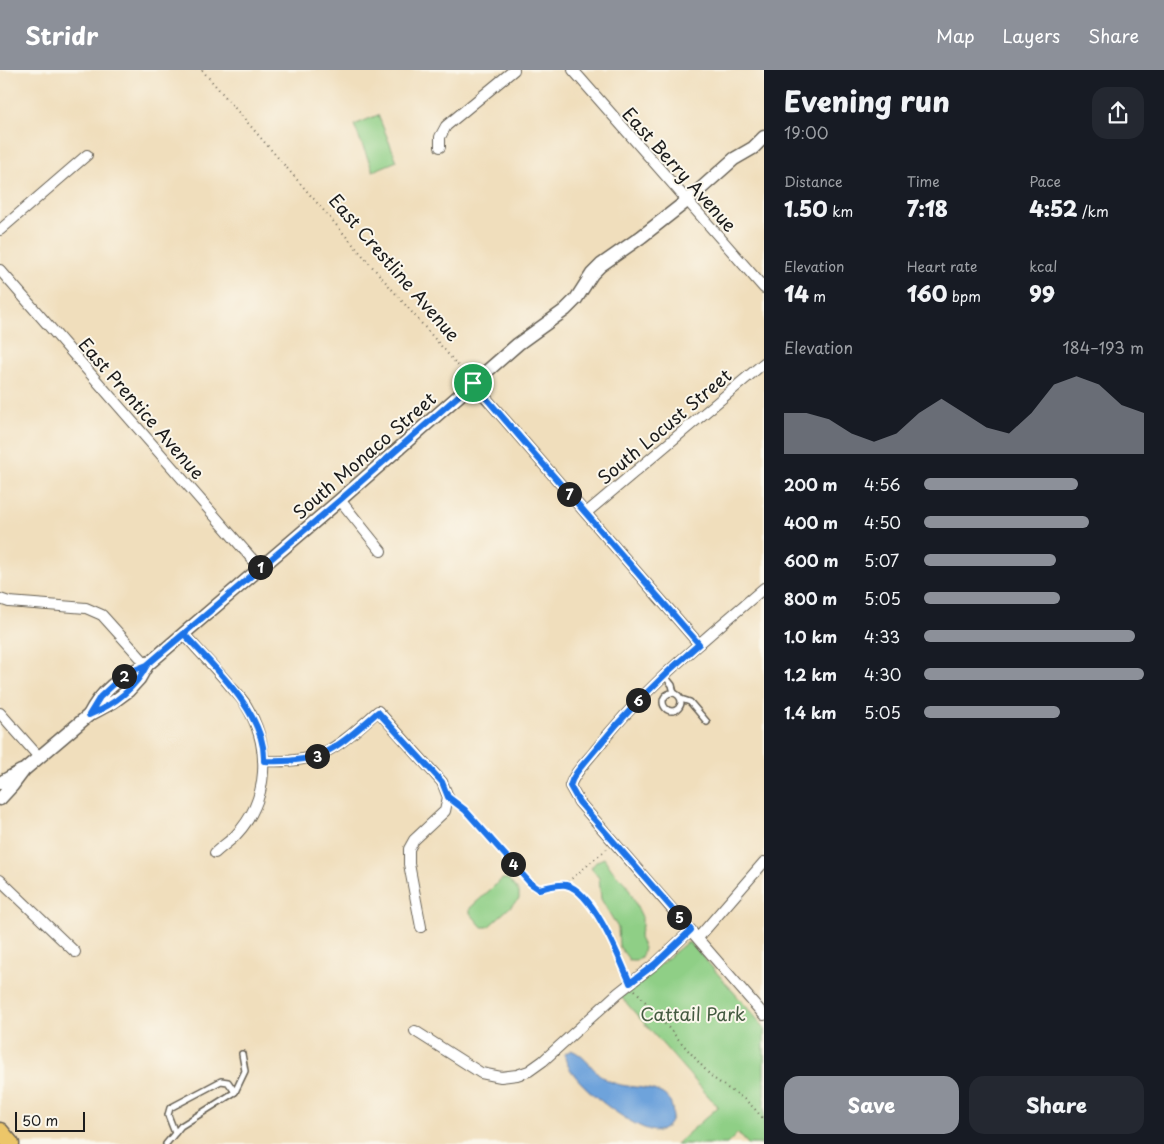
<!DOCTYPE html>
<meta charset="utf-8">
<style>
body{margin:0;font-family:"Playpen Sans",sans-serif;background:#242831;color:#f1f3f6;height:100vh;display:flex;flex-direction:column;font-size:19px;white-space:nowrap}
*{box-sizing:border-box;margin:0}
p{font-size:16px;color:#9ea1a6}
.icon{flex:none;width:28px;height:28px;fill:none;stroke:currentColor;stroke-width:2;stroke-linecap:round;stroke-linejoin:round}
.map{position:relative;flex:1;overflow:hidden}
.panel{display:flex;flex-direction:column;background:#171b24;width:400px}
.panel>*{flex:none}
.scale{position:absolute;left:15px;bottom:12px;width:70px;box-sizing:border-box;padding-left:5px;border:2px solid #1c1c1c;border-top:0;font-size:14px;line-height:18px;white-space:nowrap;color:#1c1c1c;-webkit-text-stroke:4px #fbf7ec;paint-order:stroke}
.pin{position:absolute;display:grid;place-items:center;width:42px;height:42px;color:#fff;margin:-21px;border:2px solid #fff;border-radius:50%;box-shadow:0 1px 5px #0007}
.km{position:absolute;width:25px;height:25px;margin:-12px;border-radius:50%;background:#222;color:#fff;font-size:14px;line-height:25px;text-align:center}
.round{display:grid;place-items:center;flex:none;width:52px;height:52px;border-radius:15px;background:#242831}
.summary{display:flex;align-items:center;justify-content:space-between;height:85px;padding:0 20px}
h1{font-size:28px;font-weight:800;line-height:38px}
.stats{display:grid;grid-template-columns:repeat(3,1fr);gap:8px;height:85px;padding:5px 20px}
.stats div{display:grid;align-content:center}
.stats b{font-size:21px;font-weight:800}
.stats small{font-size:14px;font-weight:400}
.stats p{font-size:14px}
.chart{height:140px;padding:10px 20px}
.chart p{display:flex;justify-content:space-between}
.chart svg{width:100%;height:90px;margin-top:5px;fill:#8c9099;opacity:.7}
.button{display:flex;gap:10px;margin-top:auto;padding:10px 20px}
.button a{flex:1;height:58px;border-radius:15px;background:#8c9099;color:#fff;font-size:20px;font-weight:800;line-height:58px;text-align:center}
.button a+a{background:#242831;color:#f1f3f6}
ul{padding:0 20px;list-style:none;font-size:16px}
li{display:grid;grid-template-columns:80px 60px 1fr;align-items:center;height:38px}
li i{height:12px;border-radius:6px;background:#8c9099}
header{display:flex;align-items:center;gap:30px;box-sizing:border-box;height:70px;padding:0 25px;background:#8c9099;color:#fff}
header strong{font-size:24px}
nav{display:flex;gap:28px;margin-inline-start:auto;font-size:18px}
main{display:flex;flex:1;min-height:0}
.map>svg:first-child{display:block}
.green{fill:#8fcf86;stroke:#567651}
.water{fill:#6ea3db;stroke:#45607c}
.lines{fill:none;stroke-linecap:round;stroke-linejoin:round}
.service-casing{stroke:#666054;stroke-width:8}
.minor-casing{stroke:#666054;stroke-width:12}
.tertiary-casing{stroke:#666054;stroke-width:15}
.primary-casing{stroke:#666054;stroke-width:19}
.path{stroke:#666054;stroke-width:2;stroke-dasharray:1 4;stroke-linecap:butt}
.service{stroke:#fff;stroke-width:5}
.minor{stroke:#fff;stroke-width:10}
.tertiary{stroke:#fff;stroke-width:12}
.primary{stroke:#ecc669;stroke-width:16}
.route-casing{stroke:#fff;stroke-width:10}
.route{stroke:#1a73e8;stroke-width:6}
.labels{text-anchor:middle;dominant-baseline:central;stroke-width:4;stroke-linejoin:round;paint-order:stroke}
.street-label{font-size:18px;fill:#1c1c1c;stroke:#fbf7ec}
.park-label{font-size:18px;fill:#445b41;stroke:#fbf7ec}
</style>
<header>
<strong>Stridr</strong>
<nav><a>Map</a><a>Layers</a><a>Share</a></nav>
</header>
<main>
<div class="map">
<svg width="764" height="1074" viewBox="0 0 764 1074">
<rect width="100%" height="100%" fill="#fbf7ec"/>
<filter id="ink" filterUnits="userSpaceOnUse"><feTurbulence type="fractalNoise" baseFrequency=".02" numOctaves="2"/><feDisplacementMap in="SourceGraphic" scale="10" xChannelSelector="R" yChannelSelector="G"/><feConvolveMatrix kernelMatrix="1 2 1 2 8 2 1 2 1" color-interpolation-filters="sRGB"/></filter>
<filter id="wash" filterUnits="userSpaceOnUse"><feTurbulence type="fractalNoise" baseFrequency=".0096" numOctaves="4" result="noise"/><feDisplacementMap in="SourceGraphic" scale="20" xChannelSelector="R" yChannelSelector="G"/><feGaussianBlur stdDeviation="1.12" result="paint"/><feColorMatrix in="noise" values="0 0 0 0 0 0 0 0 0 0 0 0 0 0 0 0 0 1.4 0 .05"/><feComposite in="paint" operator="in"/></filter>
<g filter="url(#wash)">
<rect width="100%" height="100%" fill="#f0debc"/>
<!-- green -->
<g class="green">
<polygon points="378,45 397,91 373,101 354,55"/>
<polygon points="604,788 612,800 627,815 642,847 642,856 639,868 644,878 642,886 636,891 630,891 619,876 618,858 601,829 599,808 591,798 597,791"/>
<polygon points="502,809 508,809 519,822 519,829 488,857 482,857 470,843 470,838"/>
<polygon points="686,873 691,873 764,957 764,1074 748,1074 738,1063 727,1074 676,1074 718,1037 621,927"/>
</g>
<!-- water -->
<path class="water" d="M571,980C586,985 594,1004 609,1011C625,1019 646,1015 661,1023C677,1031 677,1058 658,1061C636,1063 562,1007 565,984Z"/>
</g>
<g filter="url(#ink)">
<g class="lines">
<defs>
<g id="service">
<polyline points="664,605 672,615 674,623"/>
<circle cx="672" cy="632" r="9"/>
<polyline points="681,629 690,632 707,652"/>
<polyline points="175,1063 168,1045 170,1038 221,1011 228,1012 235,1022"/>
<polyline points="166,1074 181,1056 235,1022 245,1001 242,984"/>
</g>
<g id="minor">
<polyline points="573,0 764,218"/>
<polyline points="440,77 440,67 446,56 514,0"/>
<polyline points="0,160 87,85"/>
<polyline points="0,200 260,498"/>
<polyline points="473,313 699,574"/>
<polyline points="340,430 381,481"/>
<polyline points="586,443 764,293"/>
<path d="M764,518C704,570 642,619 594,682C585,693 574,703 570,716L579,732L764,945"/>
<polyline points="0,529 9,532 86,538 102,545 147,595"/>
<path d="M184,564C198,580 213,596 227,612C233,620 241,627 246,635C271,676 270,730 235,766C229,772 221,777 215,783"/>
<polyline points="0,643 39,687"/>
<path d="M264,691C323,694 336,678 378,641L442,712L448,727L445,741L414,770L409,779V794L421,857"/>
<polyline points="0,810 75,882"/>
<polyline points="698,868 764,792"/>
<polyline points="415,961 481,1003 501,1007 517,1005 529,1001 543,991 618,923 655,894 691,860"/>
</g>
<g id="tertiary">
<path d="M89,645C101,621 122,605 147,595L340,430L518,274L565,240L576,229L592,204L601,195L641,167L688,130L734,89L753,78L764,67"/>
<polyline points="0,713 21,701"/>
<polyline points="0,729 12,716 24,700 89,645 113,632 128,621 139,609 147,595"/>
</g>
<polyline id="primary" points="0,1061 11,1074"/>
</defs>
<!-- service casing -->
<use href="#service" class="service-casing"/>
<!-- minor casing -->
<use href="#minor" class="minor-casing"/>
<!-- tertiary casing -->
<use href="#tertiary" class="tertiary-casing"/>
<!-- primary casing -->
<use href="#primary" class="primary-casing"/>
<!-- path -->
<g class="path">
<polyline points="202,0 467,306"/>
<path d="M456,733L465,740L535,817C546,821 557,812 568,816C595,826 616,880 627,905"/>
<polyline points="564,815 608,778"/>
<path d="M635,920L710,1005C730,1023 747,1025 764,1051"/>
</g>
<!-- service -->
<use href="#service" class="service"/>
<!-- minor -->
<use href="#minor" class="minor"/>
<!-- tertiary -->
<use href="#tertiary" class="tertiary"/>
<!-- primary -->
<use href="#primary" class="primary"/>
</g>
</g>
<g class="lines" filter="url(#ink)">
<defs>
<path id="route" d="M473,313L340,430L147,595C135,619 113,635 89,645L100,627L115,613L132,601L147,595L184,564C213,596 266,644 264,691C323,694 336,678 378,642L442,712L448,727L465,740L530,813L539,819C548,817 557,814 566,815C593,821 620,889 630,913L655,894L691,860L579,732L570,716C573,704 583,695 591,685C624,644 659,608 699,574L473,313"/>
</defs>
<!-- route casing -->
<use href="#route" class="route-casing"/>
<!-- route -->
<use href="#route" class="route"/>
</g>
<g class="labels">
<!-- street labels -->
<g class="street-label">
<text transform="translate(680 99) rotate(48)">East Berry Avenue</text>
<text transform="translate(395 197) rotate(49)">East Crestline Avenue</text>
<text transform="translate(142 338) rotate(49)">East Prentice Avenue</text>
<text transform="translate(664 356) rotate(-40)">South Locust Street</text>
<text transform="translate(364 385) rotate(-41)">South Monaco Street</text>
</g>
<!-- park labels -->
<g class="park-label">
<text x="693" y="943">Cattail Park</text>
</g>
</g>
</svg>
<div class="scale">50 m</div>
<div class="pin" style="left:473px;top:313px;background:#1e9e55"><svg class="icon" aria-label="arrive" viewBox="0 0 24 24"><path d="M6 21V4h12l-3 4 3 4H6"/></svg></div>
<b class="km" style="left:260px;top:497px">1</b>
<b class="km" style="left:124px;top:606px">2</b>
<b class="km" style="left:317px;top:686px">3</b>
<b class="km" style="left:513px;top:794px">4</b>
<b class="km" style="left:679px;top:847px">5</b>
<b class="km" style="left:638px;top:630px">6</b>
<b class="km" style="left:569px;top:424px">7</b>
</div>
<section class="panel">
<div class="summary"><div><h1>Evening run</h1><p>19:00</p></div><a class="round"><svg class="icon" aria-label="share" viewBox="0 0 24 24"><path d="M12 15V3M7 8l5-5 5 5M5 13v7h14v-7"/></svg></a></div>
<div class="stats">
<div><p>Distance</p><b>1.50<small> km</small></b></div>
<div><p>Time</p><b>7:18</b></div>
<div><p>Pace</p><b>4:52<small> /km</small></b></div>
</div>
<div class="stats">
<div><p>Elevation</p><b>14<small> m</small></b></div>
<div><p>Heart rate</p><b>160<small> bpm</small></b></div>
<div><p>kcal</p><b>99</b></div>
</div>
<div class="chart"><p><span>Elevation</span>184–193 m</p>
<svg viewBox="0 0 160 44" preserveAspectRatio="none"><path d="M0 44V24L10 24L20 27L30 34L40 38L50 34L60 24L70 17L80 24L90 31L100 34L110 24L120 10L130 6L140 10L150 20L160 24V44z"/></svg>
</div>
<ul>
<li><b>200 m</b>4:56<i style="width:70%"></i></li>
<li><b>400 m</b>4:50<i style="width:75%"></i></li>
<li><b>600 m</b>5:07<i style="width:60%"></i></li>
<li><b>800 m</b>5:05<i style="width:62%"></i></li>
<li><b>1.0 km</b>4:33<i style="width:96%"></i></li>
<li><b>1.2 km</b>4:30<i style="width:100%"></i></li>
<li><b>1.4 km</b>5:05<i style="width:62%"></i></li>
</ul>
<div class="button"><a>Save</a><a>Share</a></div>
</section>
</main>
